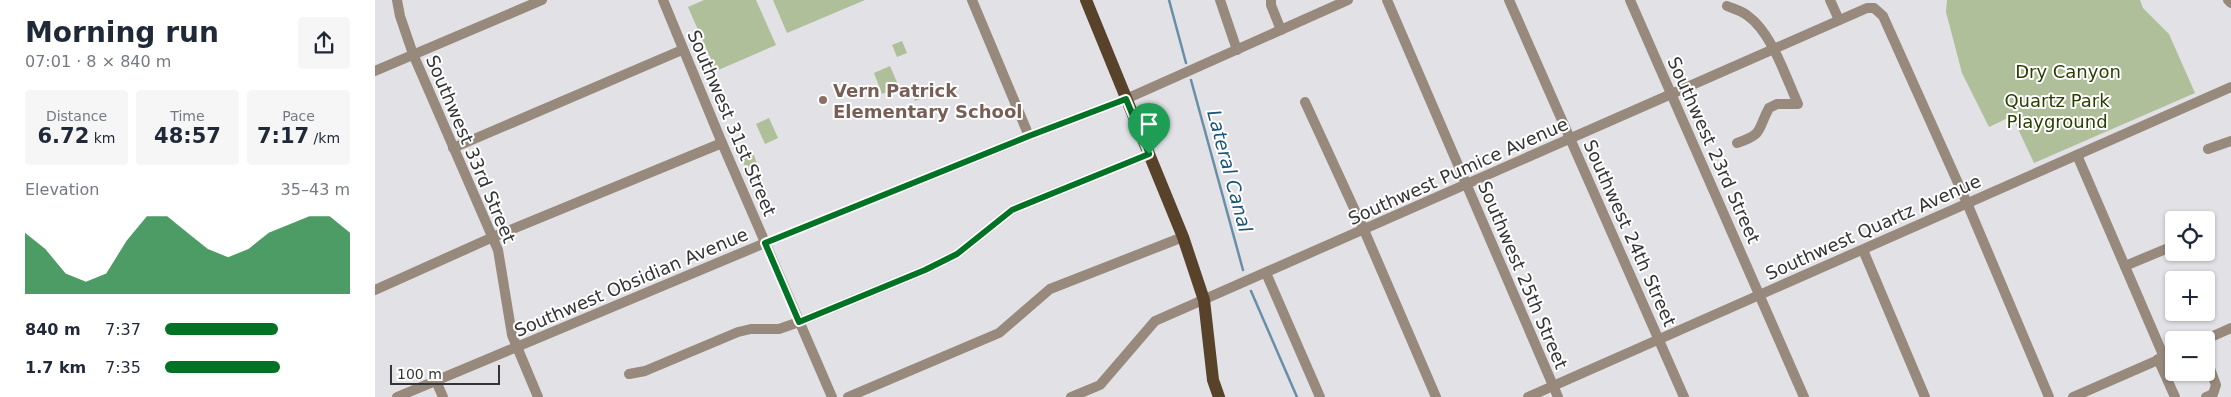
<!DOCTYPE html>
<meta charset="utf-8">
<style>
body{margin:0;font-family:"DejaVu Sans",sans-serif;background:#f6f6f7;color:#1f2937;height:100vh;display:flex;flex-direction:column;font-size:19px;white-space:nowrap}
*{box-sizing:border-box;margin:0}
p{font-size:16px;color:#747a83}
.icon{flex:none;width:28px;height:28px;fill:none;stroke:currentColor;stroke-width:2;stroke-linecap:round;stroke-linejoin:round}
.map{position:relative;flex:1;overflow:hidden}
.drawer{display:flex;flex-direction:column;background:#fff;width:375px}
.drawer>*{flex:none}
.fabs{position:absolute;left:1790px;top:211px;display:grid;gap:10px}
.fabs a{display:grid;place-items:center;width:50px;height:50px;border-radius:5px;background:#fff;box-shadow:0 1px 4px #0004;font-size:25px}
.scale{position:absolute;left:15px;bottom:12px;width:110px;box-sizing:border-box;padding-left:5px;border:2px solid #343435;border-top:0;font-size:14px;line-height:18px;white-space:nowrap;color:#343435;-webkit-text-stroke:4px #fff;paint-order:stroke}
.pin{position:absolute;display:grid;place-items:center;width:42px;height:42px;color:#fff;margin:-51px -21px;border-radius:50% 50% 50% 0;rotate:-45deg;box-shadow:0 0 5px #0007}
.pin .icon{rotate:45deg}
.round{display:grid;place-items:center;flex:none;width:52px;height:52px;border-radius:5px;background:#f6f6f7}
.head{display:flex;align-items:center;justify-content:space-between;height:85px;padding:0 25px}
h1{font-size:28px;font-weight:800;line-height:38px}
.figures{display:grid;grid-template-columns:repeat(3,1fr);gap:8px;height:85px;padding:5px 25px}
.figures div{display:grid;align-content:center;border-radius:5px;background:#f6f6f7;text-align:center}
.figures b{font-size:21px;font-weight:800}
.figures small{font-size:14px;font-weight:400}
.figures p{font-size:14px}
.chart{height:140px;padding:10px 25px}
.chart p{display:flex;justify-content:space-between}
.chart svg{width:100%;height:90px;margin-top:5px;fill:#027225;opacity:.7}
ul{padding:0 25px;list-style:none;font-size:16px}
li{display:grid;grid-template-columns:80px 60px 1fr;align-items:center;height:38px}
li i{height:12px;border-radius:6px;background:#027225}
main{display:flex;flex:1;min-height:0}
.map>svg:first-child{display:block}
.green{fill:#aebf9a}
.lines{fill:none;stroke-linecap:round;stroke-linejoin:round}
.stream{stroke:#698ea8;stroke-width:2.5}
.minor{stroke:#97897c;stroke-width:10}
.major{stroke:#58422a;stroke-width:12}
.route-casing{stroke:#fff;stroke-width:10}
.route{stroke:#027225;stroke-width:6}
.education-dot{fill:#8d6e63;stroke:#fff;stroke-width:2}
.labels{text-anchor:middle;dominant-baseline:central;stroke-width:4;stroke-linejoin:round;paint-order:stroke}
.park-label{font-size:18px;fill:#2a3f01;stroke:#fff}
.education-label{font-size:18px;font-weight:bold;fill:#785e54;stroke:#fff;text-anchor:start}
.street-label{font-size:18px;fill:#343435;stroke:#fff}
.water-label{font-size:19px;font-style:italic;fill:#18567c;stroke:#fff}
</style>
<main>
<section class="drawer">
<div class="head"><div><h1>Morning run</h1><p>07:01 · 8 × 840 m</p></div><a class="round"><svg class="icon" aria-label="share" viewBox="0 0 24 24"><path d="M12 15V3M7 8l5-5 5 5M5 13v7h14v-7"/></svg></a></div>
<div class="figures">
<div><p>Distance</p><b>6.72<small> km</small></b></div>
<div><p>Time</p><b>48:57</b></div>
<div><p>Pace</p><b>7:17<small> /km</small></b></div>
</div>
<div class="chart"><p><span>Elevation</span>35–43 m</p>
<svg viewBox="0 0 160 44" preserveAspectRatio="none"><path d="M0 44V14L10 22L20 34L30 38L40 34L50 18L60 6L70 6L80 14L90 22L100 26L110 22L120 14L130 10L140 6L150 6L160 14V44z"/></svg>
</div>
<ul>
<li><b>840 m</b>7:37<i style="width:61%"></i></li>
<li><b>1.7 km</b>7:35<i style="width:62%"></i></li>
</ul>
</section>
<div class="map">
<svg width="1856" height="397" viewBox="0 0 1856 397">
<rect width="100%" height="100%" fill="#e1e1e6"/>
<!-- green -->
<g class="green">
<polygon points="329,0 381,0 401,45 341,71 313,7"/>
<polygon points="398,0 490,0 412,33"/>
<polygon points="1572,0 1765,0 1768,8 1794,34 1820,93 1659,163 1637,116 1614,127 1587,73 1571,12"/>
<polygon points="527,41 532,53 522,57 517,45"/>
<polygon points="515,66 524,87 507,94 499,73"/>
<polygon points="545,85 550,97 540,101 535,89"/>
<polygon points="394,118 403,138 390,144 381,124"/>
<polygon points="378,153 383,166 372,170 366,158"/>
</g>
<g class="lines">
<!-- stream -->
<g class="stream">
<polyline points="794,0 811,63"/>
<polyline points="816,80 868,270"/>
<polyline points="876,291 922,397"/>
</g>
<!-- minor -->
<g class="minor">
<polyline points="22,0 25,16 38,54 123,250 137,335 163,397"/>
<polyline points="288,0 347,143 457,397"/>
<polyline points="597,0 654,136"/>
<polyline points="845,0 862,50"/>
<polyline points="896,0 896,5 906,30"/>
<polyline points="1012,0 1183,397"/>
<polyline points="1134,0 1309,397"/>
<polyline points="1255,0 1429,397"/>
<polyline points="1455,0 1464,20"/>
<polyline points="1853,0 1856,3"/>
<path d="M1352,6C1359,9 1367,11 1373,16C1397,33 1411,78 1423,104H1402L1394,108C1382,130 1389,134 1362,143"/>
<polyline points="0,71 167,0"/>
<polyline points="930,102 989,230 1061,397"/>
<polyline points="78,148 307,50"/>
<polyline points="1833,149 1856,141"/>
<polyline points="1702,155 1789,357"/>
<polyline points="1488,250 1550,397"/>
<polyline points="1750,266 1798,246"/>
<polyline points="891,273 945,397"/>
<polyline points="0,290 118,237 347,143"/>
<polyline points="1829,340 1856,328"/>
<polyline points="1831,358 1841,385 1838,394 1831,397"/>
<polyline points="1783,359 1800,397"/>
<polyline points="254,374 270,371 363,332 376,329 404,329 424,322 550,270 582,254 637,210 774,154"/>
<polyline points="61,381 68,397"/>
<polyline points="22,397 390,243 654,136 751,99 973,0"/>
<polyline points="473,397 624,333 675,289 808,237"/>
<polyline points="696,397 725,385 780,321 1492,8 1499,8 1508,16 1592,203 1674,397"/>
<polyline points="1153,397 1856,87"/>
<polyline points="1698,397 1799,353"/>
</g>
<!-- major -->
<polyline class="major" points="711,0 808,237 829,300 838,380 844,397"/>
</g>
<g class="lines">
<defs>
<polygon id="route" points="751,99 774,154 637,210 582,254 550,270 424,322 390,243 654,136"/>
</defs>
<!-- route casing -->
<use href="#route" class="route-casing"/>
<!-- route -->
<use href="#route" class="route"/>
</g>
<!-- markers -->
<circle class="education-dot" cx="448" cy="100" r="5"/>
<g class="labels">
<!-- park labels -->
<g class="park-label">
<text x="1693" y="71">Dry Canyon</text>
<text x="1682" y="100">Quartz Park<tspan x="1682" dy="21">Playground</tspan></text>
</g>
<!-- education labels -->
<g class="education-label">
<text x="458" y="90">Vern Patrick<tspan x="458" dy="21">Elementary School</tspan></text>
</g>
<!-- street labels -->
<g class="street-label">
<text transform="translate(357 123) rotate(67)">Southwest 31st Street</text>
<text transform="translate(96 149) rotate(67)">Southwest 33rd Street</text>
<text transform="translate(1339 150) rotate(66)">Southwest 23rd Street</text>
<text transform="translate(1083 171) rotate(-24)">Southwest Pumice Avenue</text>
<text transform="translate(1498 227) rotate(-24)">Southwest Quartz Avenue</text>
<text transform="translate(1255 233) rotate(66)">Southwest 24th Street</text>
<text transform="translate(1148 275) rotate(67)">Southwest 25th Street</text>
<text transform="translate(256 282) rotate(-23)">Southwest Obsidian Avenue</text>
</g>
<!-- water labels -->
<g class="water-label">
<text transform="translate(855 171) rotate(75)">Lateral Canal</text>
</g>
</g>
</svg>
<div class="fabs">
<a><svg class="icon" aria-label="locate" viewBox="0 0 24 24"><circle cx="12" cy="12" r="6"/><path d="M12 2v4M12 18v4M2 12h4M18 12h4"/></svg></a>
<a>+</a>
<a>−</a>
</div>
<div class="scale">100 m</div>
<div class="pin" style="left:774px;top:154px;background:#1e9e55"><svg class="icon" aria-label="arrive" viewBox="0 0 24 24"><path d="M6 21V4h12l-3 4 3 4H6"/></svg></div>
</div>
</main>
